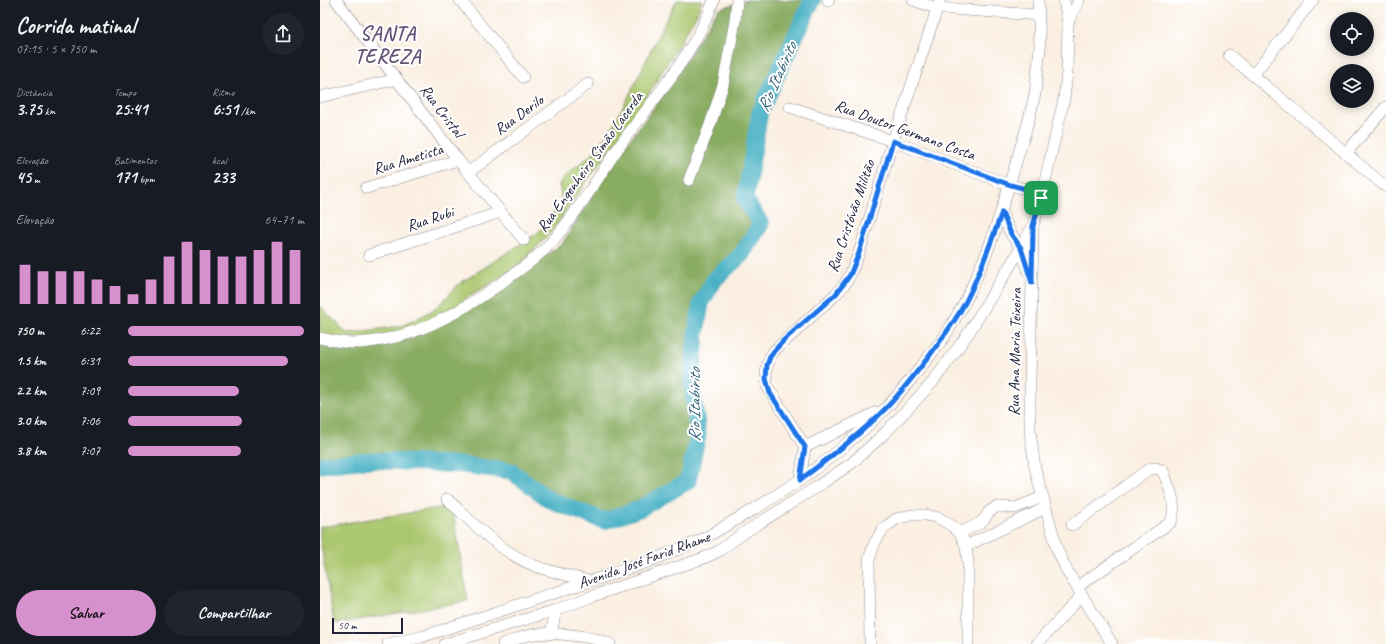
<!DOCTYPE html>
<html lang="pt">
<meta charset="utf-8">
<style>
body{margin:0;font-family:Caveat,sans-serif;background:#20242c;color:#f1f3f6;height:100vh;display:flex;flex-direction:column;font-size:15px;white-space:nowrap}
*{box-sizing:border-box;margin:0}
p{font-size:13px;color:#9ea1a6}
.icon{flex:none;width:22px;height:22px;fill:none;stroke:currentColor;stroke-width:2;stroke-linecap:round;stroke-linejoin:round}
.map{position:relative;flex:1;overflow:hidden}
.drawer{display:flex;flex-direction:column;background:#171b24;width:320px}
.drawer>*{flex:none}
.controls{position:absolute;left:1010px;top:12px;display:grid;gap:8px}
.controls a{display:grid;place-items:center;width:44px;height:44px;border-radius:50%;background:#171b24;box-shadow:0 2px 10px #0003;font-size:20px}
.scale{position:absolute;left:12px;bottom:10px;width:71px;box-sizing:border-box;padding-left:4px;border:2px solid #22223b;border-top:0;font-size:11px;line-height:14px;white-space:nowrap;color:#22223b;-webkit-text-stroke:3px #fff;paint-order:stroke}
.pin{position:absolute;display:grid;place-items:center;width:34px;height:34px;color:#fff;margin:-17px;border-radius:8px;box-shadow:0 2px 6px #0006}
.round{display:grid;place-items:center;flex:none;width:42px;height:42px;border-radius:21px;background:#20242c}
.head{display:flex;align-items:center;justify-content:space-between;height:68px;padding:0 16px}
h1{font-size:22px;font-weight:700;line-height:30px}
.figures{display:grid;grid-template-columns:repeat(3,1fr);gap:6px;height:68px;padding:4px 16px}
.figures div{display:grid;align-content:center}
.figures b{font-size:17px;font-weight:700}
.figures small{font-size:11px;font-weight:400}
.figures p{font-size:11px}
.chart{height:112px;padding:8px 16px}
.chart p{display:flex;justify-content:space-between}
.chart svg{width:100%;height:72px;margin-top:4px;stroke:#d690ce;stroke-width:6}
.button{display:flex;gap:8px;margin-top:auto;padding:8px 16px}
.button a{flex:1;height:46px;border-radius:24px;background:#d690ce;color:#111;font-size:16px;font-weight:700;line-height:46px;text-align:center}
.button a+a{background:#20242c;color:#f1f3f6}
ul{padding:0 16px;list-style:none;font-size:13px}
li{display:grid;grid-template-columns:64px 48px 1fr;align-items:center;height:30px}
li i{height:10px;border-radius:5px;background:#d690ce}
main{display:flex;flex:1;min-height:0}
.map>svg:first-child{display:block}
.green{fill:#abc76e;stroke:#667454}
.forest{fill:#88ac61;stroke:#55674e}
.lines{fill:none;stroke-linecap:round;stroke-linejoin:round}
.river{stroke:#43aec2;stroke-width:17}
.minor-casing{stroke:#8e888e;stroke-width:12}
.minor{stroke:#fff;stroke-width:11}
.route-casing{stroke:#fff;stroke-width:8}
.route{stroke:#1a73e8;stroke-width:5}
.labels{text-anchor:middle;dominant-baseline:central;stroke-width:4;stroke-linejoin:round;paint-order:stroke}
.street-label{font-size:16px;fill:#22223b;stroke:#fff}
.water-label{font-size:17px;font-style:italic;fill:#316178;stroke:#fff}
.district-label{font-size:20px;font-weight:bold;letter-spacing:1px;fill:#625476;stroke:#fff}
</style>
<main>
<section class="drawer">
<div class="head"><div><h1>Corrida matinal</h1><p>07:15 · 5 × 750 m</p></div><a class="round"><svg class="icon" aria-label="share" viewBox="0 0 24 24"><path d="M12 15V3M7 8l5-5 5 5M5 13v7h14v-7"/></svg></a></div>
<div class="figures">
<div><p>Distância</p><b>3.75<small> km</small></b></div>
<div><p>Tempo</p><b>25:41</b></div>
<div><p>Ritmo</p><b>6:51<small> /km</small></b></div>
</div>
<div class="figures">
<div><p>Elevação</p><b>45<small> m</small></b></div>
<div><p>Batimentos</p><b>171<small> bpm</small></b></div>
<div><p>kcal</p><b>233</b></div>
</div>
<div class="chart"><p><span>Elevação</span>64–71 m</p>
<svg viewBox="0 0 160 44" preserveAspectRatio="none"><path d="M5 44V20M15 44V24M25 44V24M35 44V24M45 44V29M55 44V33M65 44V38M75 44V29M85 44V15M95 44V6M105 44V11M115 44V15M125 44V15M135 44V11M145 44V6M155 44V11"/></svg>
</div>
<ul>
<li><b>750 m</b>6:22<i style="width:100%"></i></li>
<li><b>1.5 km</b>6:31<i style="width:91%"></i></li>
<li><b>2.2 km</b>7:09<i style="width:63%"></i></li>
<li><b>3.0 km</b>7:06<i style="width:65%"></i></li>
<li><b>3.8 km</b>7:07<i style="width:64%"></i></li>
</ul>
<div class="button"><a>Salvar</a><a>Compartilhar</a></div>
</section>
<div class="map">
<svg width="1066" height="644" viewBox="0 0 1066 644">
<rect width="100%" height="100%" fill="#fff"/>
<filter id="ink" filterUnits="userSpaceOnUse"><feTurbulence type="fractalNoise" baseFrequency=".025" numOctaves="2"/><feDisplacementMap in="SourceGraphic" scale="8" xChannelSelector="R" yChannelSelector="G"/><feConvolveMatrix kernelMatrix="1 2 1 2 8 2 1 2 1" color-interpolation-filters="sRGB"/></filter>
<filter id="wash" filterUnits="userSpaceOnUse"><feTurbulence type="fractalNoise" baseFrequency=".012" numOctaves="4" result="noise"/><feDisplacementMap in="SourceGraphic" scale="16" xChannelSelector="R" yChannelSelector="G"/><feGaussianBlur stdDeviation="0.9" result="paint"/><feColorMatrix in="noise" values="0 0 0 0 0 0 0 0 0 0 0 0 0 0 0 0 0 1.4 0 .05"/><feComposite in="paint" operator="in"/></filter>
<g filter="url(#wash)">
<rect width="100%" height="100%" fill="#faefe1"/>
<!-- green -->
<g class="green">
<path d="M357,0H382L377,14L315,117L265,183L233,230L196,269L152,294L111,328L0,344V306L27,333L82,326L115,309L139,284L219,232L242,201L239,184C248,171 262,164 273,153C278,147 283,140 288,133C315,91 331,43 357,0Z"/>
<polygon points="132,506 148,601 14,624 0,539 0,527"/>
</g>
<!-- forest -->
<polygon class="forest" points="427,0 493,0 486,13 440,112 425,198 441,224 422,254 395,279 381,303 376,333 372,383 378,435 368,481 319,509 284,521 230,500 191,471 143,465 48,460 0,465 0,341 32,348 91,339 165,297 242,244 294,161 350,86 398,9"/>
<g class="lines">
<!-- river -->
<polyline class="river" points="0,465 48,460 143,465 191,471 230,500 284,521 319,509 368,481 378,435 372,383 376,333 381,303 395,279 422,254 441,224 425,199 440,112 486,13 493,0"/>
</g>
</g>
<g filter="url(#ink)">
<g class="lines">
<defs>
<g id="minor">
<polyline points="16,0 138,160 204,240"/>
<polyline points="140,0 203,77"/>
<polyline points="593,0 617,8 719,15"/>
<polyline points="744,0 748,23"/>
<polyline points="759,0 748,23 747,73 744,99 721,198 713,226 710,383 710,431 715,468 737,549 747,571 792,644"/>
<polyline points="508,1 509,0"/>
<polyline points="909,55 1066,187"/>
<polyline points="933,75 993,0"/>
<polyline points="0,97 77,79"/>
<polyline points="470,107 573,141 689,185 710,190 715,192 721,198"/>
<polyline points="1026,153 1066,107"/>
<polyline points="149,172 268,84"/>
<polyline points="369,180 390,125 403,85 415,21 417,0"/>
<polyline points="46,188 138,160"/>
<polyline points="681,212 691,234 701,248 709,273"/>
<polyline points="49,255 181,212"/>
<path d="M0,338C11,340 22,343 33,343C89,342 140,313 184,281C202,268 221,255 235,238C262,207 282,170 306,137C337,95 376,50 394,0"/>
<polyline points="485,447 557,412"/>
<polyline points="480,480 485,447 447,386 446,372 450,357 454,351 516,294 525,284 530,275 539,253 573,141 620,0"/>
<path d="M127,499C153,523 179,551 213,565C231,572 250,576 269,581"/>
<path d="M752,525L829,469L836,468L843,471C849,487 858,505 851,522L757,587"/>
<polyline points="640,533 660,523 665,518 669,512 676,507 685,507 695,508 723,497"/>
<polyline points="646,546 725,508"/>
<polyline points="231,633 236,610"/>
<polyline points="68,644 101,637 325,563 383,539 436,508 480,480 512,456 544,429 568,406 593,377 625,336 646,300 668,250 681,212 708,123 715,94 720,47 718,0"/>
<polyline points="125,644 236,610 270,597 384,558 399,551 422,534 495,488 532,463 565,433 612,383 632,356 648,334 701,248 713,226"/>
<path d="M183,644C192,641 201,637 210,635C227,631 274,636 290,644"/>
<polyline points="550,644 549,560 554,544 563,529 576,519 591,515 606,515 619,518 632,526 640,533 646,546 648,563 648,644"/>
<polyline points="717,644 762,595"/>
</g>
</defs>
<!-- minor casing -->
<use href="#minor" class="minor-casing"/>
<!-- minor -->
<use href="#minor" class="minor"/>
</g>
</g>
<g class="lines" filter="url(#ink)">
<defs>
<path id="route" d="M573,141C610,155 647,169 685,183C698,188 710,188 721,198L713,226L712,283L701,248L691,234L682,212C671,242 661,271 647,299C637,319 623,337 610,355C597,372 583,390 568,406C541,434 510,457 480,480L485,447L450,393L446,379L447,365L450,357L454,351L465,339L516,294L530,275L539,253Z"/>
</defs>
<!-- route casing -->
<use href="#route" class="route-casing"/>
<!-- route -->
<use href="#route" class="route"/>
</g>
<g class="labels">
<!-- street labels -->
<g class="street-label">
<text transform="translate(122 111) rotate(53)">Rua Cristal</text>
<text transform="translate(199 115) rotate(-36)">Rua Derilo</text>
<text transform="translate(585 130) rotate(20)">Rua Doutor Germano Costa</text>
<text transform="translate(88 159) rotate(-17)">Rua Ametista</text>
<text transform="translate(270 162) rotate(-54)">Rua Engenheiro Simão Lacerda</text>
<text transform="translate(531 216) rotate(-71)">Rua Cristóvão Militão</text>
<text transform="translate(110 219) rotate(-18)">Rua Rubi</text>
<text transform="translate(695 352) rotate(-89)">Rua Ana Maria Teixeira</text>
<text transform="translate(324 560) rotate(-20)">Avenida José Farid Rhame</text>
</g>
<!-- water labels -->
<g class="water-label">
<text transform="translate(457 77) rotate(-66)">Rio Itabirito</text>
<text transform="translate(374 405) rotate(-90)">Rio Itabirito</text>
</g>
<!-- district labels -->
<g class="district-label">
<text x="68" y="33">SANTA<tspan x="68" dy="23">TEREZA</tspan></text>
</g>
</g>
</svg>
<div class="controls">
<a><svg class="icon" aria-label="locate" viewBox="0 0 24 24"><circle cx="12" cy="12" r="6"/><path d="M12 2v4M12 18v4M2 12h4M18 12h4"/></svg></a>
<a><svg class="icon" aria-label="layers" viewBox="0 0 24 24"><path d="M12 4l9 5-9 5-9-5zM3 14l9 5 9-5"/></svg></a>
</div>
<div class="scale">50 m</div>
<div class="pin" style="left:721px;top:198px;background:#1e9e55"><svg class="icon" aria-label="arrive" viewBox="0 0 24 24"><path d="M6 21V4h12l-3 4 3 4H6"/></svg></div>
</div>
</main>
